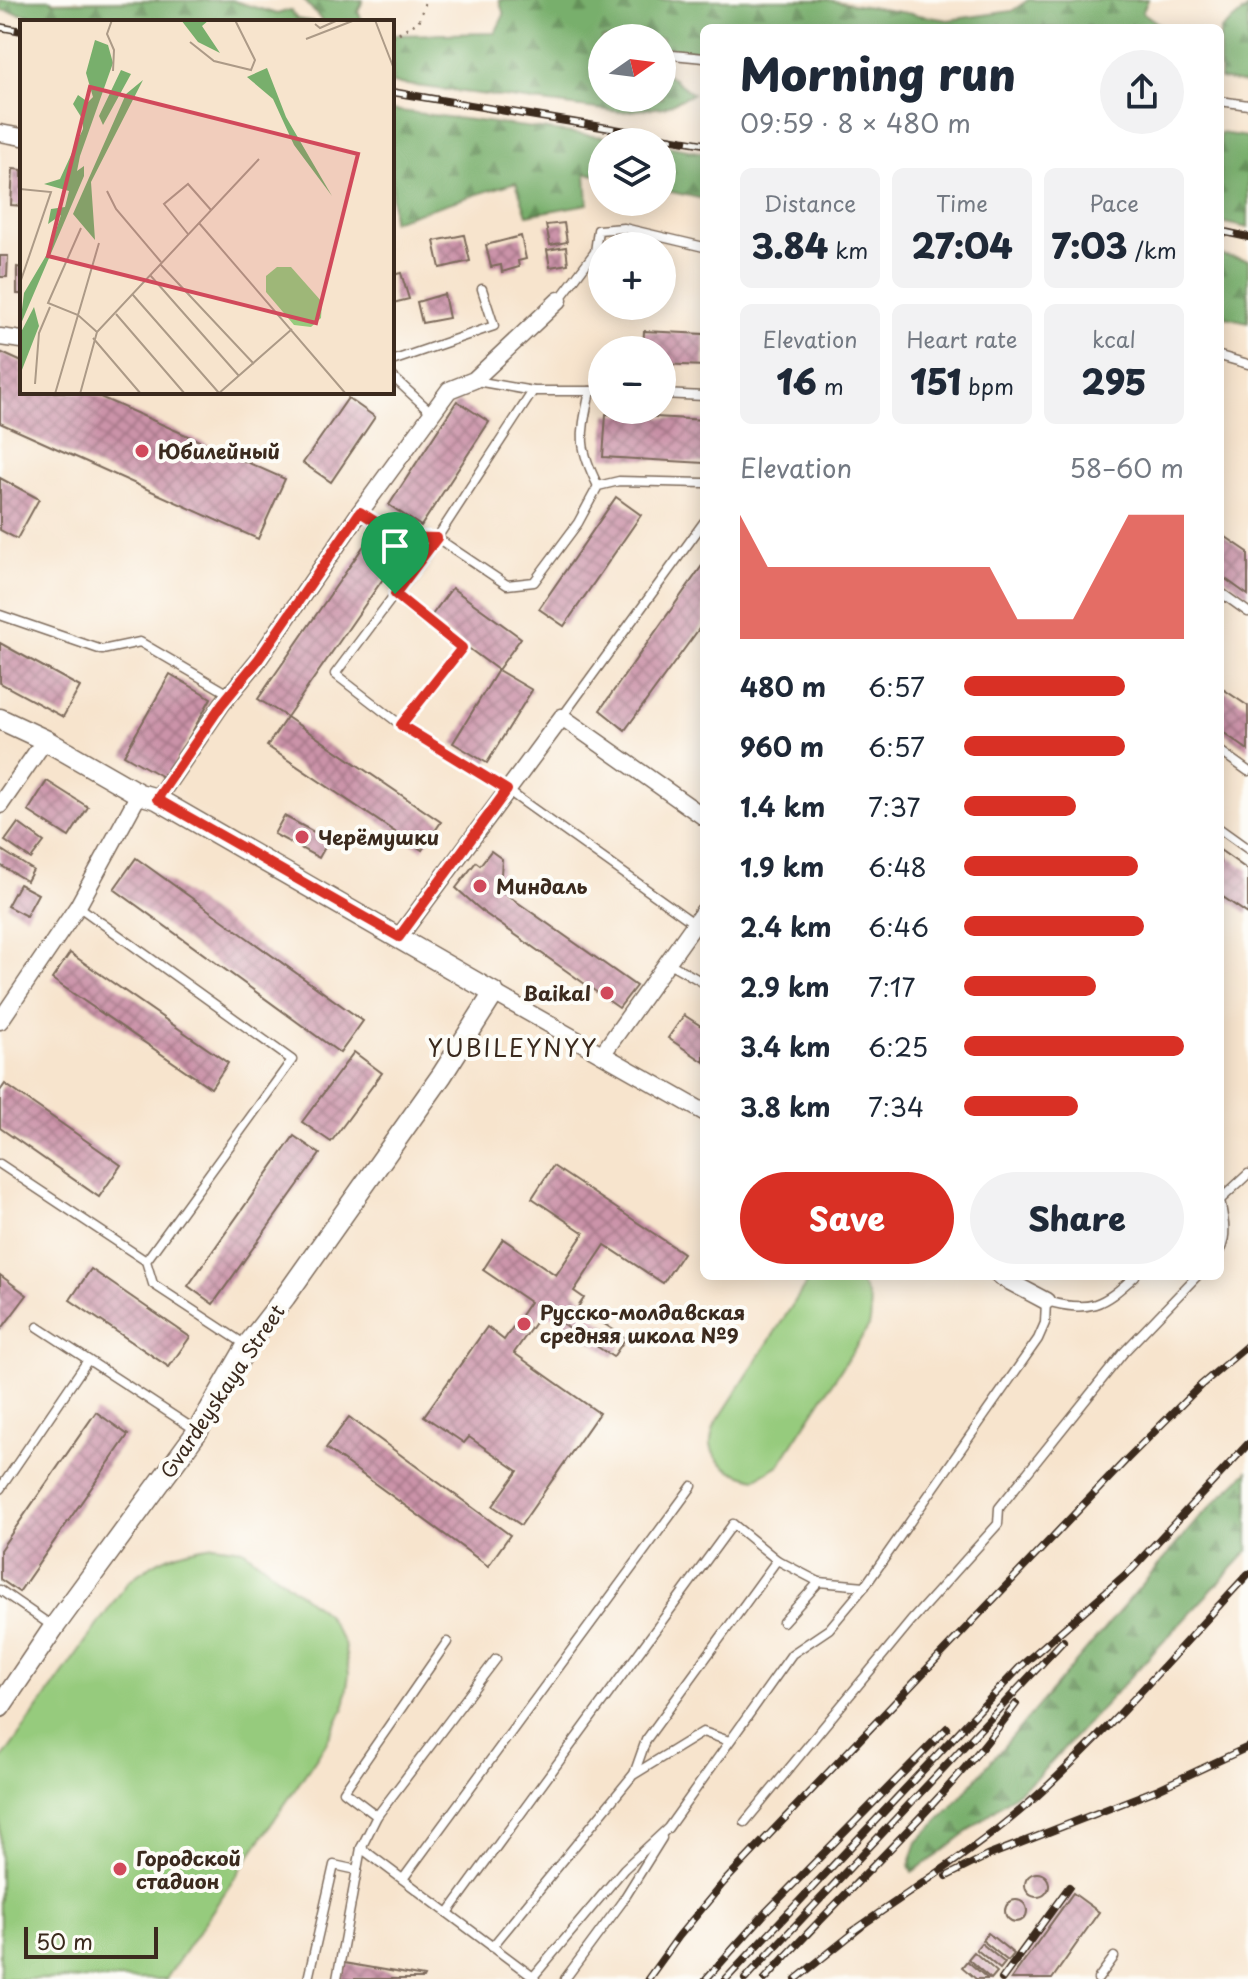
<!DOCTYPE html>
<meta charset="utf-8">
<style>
body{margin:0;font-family:"Playpen Sans",sans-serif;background:#f2f2f3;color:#1f2937;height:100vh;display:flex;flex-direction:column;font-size:30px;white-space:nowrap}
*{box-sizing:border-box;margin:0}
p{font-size:26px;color:#747a83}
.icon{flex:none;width:44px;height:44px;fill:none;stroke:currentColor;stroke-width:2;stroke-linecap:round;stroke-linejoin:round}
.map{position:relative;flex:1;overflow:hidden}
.panel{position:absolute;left:700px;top:24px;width:524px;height:1256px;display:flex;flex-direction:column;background:#fff;border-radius:12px;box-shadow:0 4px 20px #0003}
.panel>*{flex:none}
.needle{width:52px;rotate:76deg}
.tools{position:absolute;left:588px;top:24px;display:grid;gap:16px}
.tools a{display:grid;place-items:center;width:88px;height:88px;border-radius:50%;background:#fff;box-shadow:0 4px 20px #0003;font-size:40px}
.scale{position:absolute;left:24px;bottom:20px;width:134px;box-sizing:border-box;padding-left:8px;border:4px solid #3b2a1e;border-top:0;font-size:22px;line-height:28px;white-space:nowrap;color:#3b2a1e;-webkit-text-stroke:6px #fdfcf7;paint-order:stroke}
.pin{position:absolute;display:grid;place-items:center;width:68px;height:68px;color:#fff;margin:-82px -34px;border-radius:50% 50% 50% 0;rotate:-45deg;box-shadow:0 0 8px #0007}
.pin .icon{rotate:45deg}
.round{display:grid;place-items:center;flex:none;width:84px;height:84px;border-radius:42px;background:#f2f2f3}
.headline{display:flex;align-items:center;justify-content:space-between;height:136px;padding:0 40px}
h1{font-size:44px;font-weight:800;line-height:60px}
.stats{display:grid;grid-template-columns:repeat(3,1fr);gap:12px;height:136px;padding:8px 40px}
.stats div{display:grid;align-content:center;border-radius:12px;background:#f2f2f3;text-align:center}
.stats b{font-size:34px;font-weight:800}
.stats small{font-size:22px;font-weight:400}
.stats p{font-size:22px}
.chart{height:224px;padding:16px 40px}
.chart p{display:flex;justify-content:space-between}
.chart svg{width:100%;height:144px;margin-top:8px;fill:#d93025;opacity:.7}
.cta{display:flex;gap:16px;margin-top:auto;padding:16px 40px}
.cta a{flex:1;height:92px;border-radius:48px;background:#d93025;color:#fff;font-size:32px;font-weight:800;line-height:92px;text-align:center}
.cta a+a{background:#f2f2f3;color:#1f2937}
ul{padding:0 40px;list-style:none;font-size:26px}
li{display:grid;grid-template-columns:128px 96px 1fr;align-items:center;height:60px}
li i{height:20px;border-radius:10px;background:#d93025}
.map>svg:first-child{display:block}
.forest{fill:url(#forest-firs);stroke:#5a6c45;stroke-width:2}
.garden{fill:#96cb7d;stroke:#687a4e;stroke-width:2}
.building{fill:url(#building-cross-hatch)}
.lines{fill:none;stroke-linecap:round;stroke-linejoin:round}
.service-casing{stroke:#7d6b5b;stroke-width:11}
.minor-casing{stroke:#7d6b5b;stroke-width:19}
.tertiary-casing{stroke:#7d6b5b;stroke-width:23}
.path{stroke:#7d6b5b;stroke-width:3;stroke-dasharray:2 6;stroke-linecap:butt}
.service{stroke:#fff;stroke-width:8}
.minor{stroke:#fff;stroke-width:16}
.tertiary{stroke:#fff;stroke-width:20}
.rail-casing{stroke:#3b2a1e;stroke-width:8}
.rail{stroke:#fdfcf7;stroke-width:5;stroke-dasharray:15;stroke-linecap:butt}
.route-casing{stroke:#fff;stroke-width:16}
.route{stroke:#d93025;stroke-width:10}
.poi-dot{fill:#d1495b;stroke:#fdfcf7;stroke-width:3}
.labels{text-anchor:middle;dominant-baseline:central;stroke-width:8;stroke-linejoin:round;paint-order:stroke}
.poi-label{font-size:20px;font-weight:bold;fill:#3b2a1e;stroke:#fdfcf7;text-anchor:start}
.street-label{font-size:20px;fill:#3b2a1e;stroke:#fdfcf7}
.quarter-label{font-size:24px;letter-spacing:2px;fill:#3b2a1e;stroke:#fdfcf7}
.inset-road{fill:none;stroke:#ac9a87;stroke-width:2}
.view{fill:#d1495b;fill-opacity:0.15;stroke:#d1495b;stroke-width:4}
.inset-edge{fill:none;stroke:#3b2a1e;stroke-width:4}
</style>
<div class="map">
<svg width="1248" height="1979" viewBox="0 0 1248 1979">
<defs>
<pattern id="forest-firs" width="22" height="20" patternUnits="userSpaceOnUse" patternTransform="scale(2)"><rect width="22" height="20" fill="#78af6c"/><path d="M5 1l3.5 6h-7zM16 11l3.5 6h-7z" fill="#648f58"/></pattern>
<pattern id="building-cross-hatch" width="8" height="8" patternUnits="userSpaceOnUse" patternTransform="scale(2)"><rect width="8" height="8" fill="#cb93a9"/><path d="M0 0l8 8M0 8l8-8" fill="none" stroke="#a67889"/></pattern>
</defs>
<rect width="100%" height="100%" fill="#fdfcf7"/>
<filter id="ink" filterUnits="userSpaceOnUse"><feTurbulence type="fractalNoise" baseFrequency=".0125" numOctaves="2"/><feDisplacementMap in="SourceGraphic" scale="16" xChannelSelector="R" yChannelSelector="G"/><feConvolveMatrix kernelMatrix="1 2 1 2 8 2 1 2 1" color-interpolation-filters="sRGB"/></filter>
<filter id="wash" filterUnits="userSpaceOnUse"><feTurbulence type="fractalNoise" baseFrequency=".006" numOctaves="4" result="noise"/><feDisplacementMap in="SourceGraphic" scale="32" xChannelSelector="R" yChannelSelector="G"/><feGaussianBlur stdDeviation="1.8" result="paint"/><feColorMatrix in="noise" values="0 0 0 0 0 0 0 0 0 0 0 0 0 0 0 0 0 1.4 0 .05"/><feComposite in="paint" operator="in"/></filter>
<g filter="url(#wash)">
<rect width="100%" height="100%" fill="#f7e4cd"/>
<!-- forest -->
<g class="forest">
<polygon points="0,0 51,0 53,2 231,0 277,14 290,10 297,19 314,22 65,22 0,10"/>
<polygon points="304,0 363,0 358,12 363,22 323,22"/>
<polygon points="499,0 828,0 948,20 1012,11 1028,0 1148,0 1142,12 1165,28 704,28 704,50 662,51 662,38 602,38 602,98 662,98 662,70 693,94 664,107 621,112 392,83 392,35 495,33 504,15"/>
<polygon points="1248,8 1248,84 1220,79 1220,31"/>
<polygon points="392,110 643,142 602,142 602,176 586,173 588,204 527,215 516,182 392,221"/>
<polygon points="1220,133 1248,137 1248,228 1220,222"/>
<polygon points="662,145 704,153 704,199 662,190"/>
<polygon points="1220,255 1248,260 1248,322 1220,316"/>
<polygon points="1248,1471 1248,1551 1038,1776 939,1854 912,1872 909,1866 917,1842 951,1808 1199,1518"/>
</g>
<!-- garden -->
<g class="garden">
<path d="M818,1276C827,1276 837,1274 846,1276C867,1280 874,1308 869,1326L779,1465L755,1479C738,1475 714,1466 711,1445C710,1439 713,1431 715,1425L808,1281Z"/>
<path d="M214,1545L243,1549L326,1614L344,1643L349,1674L344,1709L325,1745L166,1979H4L0,1977V1762L128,1582C156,1559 178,1550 214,1545Z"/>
</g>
<g id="blocks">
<!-- building -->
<g class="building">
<polygon points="13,169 22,170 22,206 11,205"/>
<polygon points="564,223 567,242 550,245 546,225"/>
<polygon points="464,235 470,261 440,268 434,241"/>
<polygon points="521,236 526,259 518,261 519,267 502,272 501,265 491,267 486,245"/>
<polygon points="566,247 568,264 550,267 547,250"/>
<polygon points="0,256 8,256 7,277 0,277"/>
<polygon points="17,267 22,268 22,294 17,294"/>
<polygon points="401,273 409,299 393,303 392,275"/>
<polygon points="444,294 449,318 422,323 417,302"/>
<polygon points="644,331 704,334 704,366 662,364 662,350 643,350"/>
<polygon points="0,352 22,362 22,392 89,392 285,479 258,539 0,423"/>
<polygon points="348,398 375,417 331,482 303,463"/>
<polygon points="457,401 489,422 421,526 389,505"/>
<polygon points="606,414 704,420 704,463 603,457"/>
<polygon points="0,478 39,499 17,539 0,530"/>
<polygon points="616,497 641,515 564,626 539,609"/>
<polygon points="1220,533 1248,552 1248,595 1220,575"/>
<polygon points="365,544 394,563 287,717 258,699"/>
<polygon points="704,563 704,622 625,730 600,710"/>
<polygon points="452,588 521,638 498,670 532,690 487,763 453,743 498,670 429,619"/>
<polygon points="0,643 80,687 63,717 0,683"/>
<polygon points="170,674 211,698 166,779 124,755"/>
<polygon points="1220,687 1248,706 1248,750 1220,730"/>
<polygon points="287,717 441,822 422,850 267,746"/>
<polygon points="47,781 88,807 69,837 28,811"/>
<polygon points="284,816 329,840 319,858 274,834"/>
<polygon points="18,823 44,842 31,859 5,841"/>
<polygon points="0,849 33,870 27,881 0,865"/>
<polygon points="1220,850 1248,870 1248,914 1220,895"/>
<polygon points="491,851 502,859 500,890 636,986 619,1008 483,912 456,888 476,862 480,865"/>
<polygon points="136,858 363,1021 340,1053 114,889"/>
<polygon points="19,884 38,894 26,916 7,906"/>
<polygon points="70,953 228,1063 211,1088 52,979"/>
<polygon points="684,1015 704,1028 704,1062 668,1038"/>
<polygon points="354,1052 382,1073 331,1142 302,1122"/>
<polygon points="5,1084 121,1165 99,1197 0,1128 0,1091"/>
<polygon points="294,1136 320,1154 213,1304 188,1286"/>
<polygon points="553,1166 683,1253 663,1283 605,1245 574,1291 584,1298 578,1307 626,1338 613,1357 543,1311 514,1353 599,1413 521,1525 493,1506 518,1471 469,1437 464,1443 424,1416 487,1327 504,1340 530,1302 483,1270 503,1239 556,1275 584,1233 532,1198"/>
<polygon points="91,1269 190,1337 169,1367 70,1300"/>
<polygon points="0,1275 27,1295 0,1331"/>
<polygon points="96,1412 128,1435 19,1592 0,1579 0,1550"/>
<polygon points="349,1417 510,1535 488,1566 326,1448"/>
<circle cx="1037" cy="1885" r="12"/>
<polygon points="1073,1893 1099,1912 1052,1979 1011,1979"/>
<circle cx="1016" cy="1911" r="11"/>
<polygon points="988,1933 1014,1954 1008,1961 982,1940"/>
<polygon points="981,1943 1005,1963 1000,1969 976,1949"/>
<polygon points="974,1952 997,1972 991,1979 968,1959"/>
<polygon points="967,1961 988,1979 976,1979 962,1967"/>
<polygon points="344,1963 424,1977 423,1979 341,1979"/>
</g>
</g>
</g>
<g filter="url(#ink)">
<use href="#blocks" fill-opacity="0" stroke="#7d6b5b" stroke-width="2"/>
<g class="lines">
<defs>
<g id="service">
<polyline points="662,54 704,58"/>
<polyline points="1220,101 1248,105"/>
<polyline points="559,300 595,252 598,230 624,228 704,247"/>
<polyline points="1220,356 1248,364"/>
<polyline points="392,361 494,326 482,289"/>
<polyline points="392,376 432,413"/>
<polyline points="476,381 533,391 602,391"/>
<path d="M590,391C581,435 577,444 598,486"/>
<polyline points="662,394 704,396"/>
<polyline points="360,512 400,537 437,538 533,391"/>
<polyline points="1220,592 1248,612"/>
<polyline points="395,594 462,648 401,725 335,674 437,538 507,585 534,582 578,523 598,486 619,481 704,483"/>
<polyline points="0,615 102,650 140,642 229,694"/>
<polyline points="562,717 704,522"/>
<polyline points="401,725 507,790 695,924"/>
<polyline points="1220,751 1248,771"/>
<polyline points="1220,829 1248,849"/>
<polyline points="78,906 292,1060 146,1261 153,1284 246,1345"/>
<polyline points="669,963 704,983"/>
<polyline points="0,1164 146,1261"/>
<polyline points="1220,1200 1248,1174"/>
<path d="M1220,1250C1228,1234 1223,1217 1220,1200"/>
<polyline points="38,1327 197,1431"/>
<polyline points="0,1489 88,1360"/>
<polyline points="0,1590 52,1626"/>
<polyline points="783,1622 819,1582"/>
<polyline points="496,1659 377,1816 361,1848 533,1977"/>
<polyline points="634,1774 646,1740 777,1560"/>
<polyline points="377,1816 344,1791 447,1642"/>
<polyline points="745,1822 911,1621 998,1524 999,1508 1124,1352 1197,1276"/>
<polyline points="403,1879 692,1486"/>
<polyline points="448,1913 733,1524 777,1560 819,1582 865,1586"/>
<polyline points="492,1947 633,1775 703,1732 729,1741"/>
<polyline points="308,1979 334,1865 357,1870"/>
<polyline points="337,1979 361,1848"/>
<path d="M535,1979L533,1977L624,1869L668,1828L792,1654L829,1629L865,1586L1038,1339L1045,1323L1046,1301C1090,1313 1102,1306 1135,1276"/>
<polyline points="565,1979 622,1902 662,1838"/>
<polyline points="1098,1979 1114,1957"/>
</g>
<g id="minor">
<polyline points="0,133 22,137"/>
<polyline points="0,337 22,340"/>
<polyline points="157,799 222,704 258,660 360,512 449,390 474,380 559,300"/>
<polyline points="0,805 45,740"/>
<polyline points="399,937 562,717 704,817"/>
<polyline points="494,993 704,1112"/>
<polyline points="0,1021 78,906 139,794"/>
<polyline points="603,1053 704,911"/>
<polyline points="999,1276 1046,1301"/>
</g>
<polyline id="tertiary" points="0,719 45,740 139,794 157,799 494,993 442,1075 285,1297 247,1346 197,1432 54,1627 0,1707"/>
</defs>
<!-- service casing -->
<use href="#service" class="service-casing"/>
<!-- minor casing -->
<use href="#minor" class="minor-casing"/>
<!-- tertiary casing -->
<use href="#tertiary" class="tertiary-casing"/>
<!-- path -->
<polyline class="path" points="392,37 419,21 426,0"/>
<!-- service -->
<use href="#service" class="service"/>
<!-- minor -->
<use href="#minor" class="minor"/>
<!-- tertiary -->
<use href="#tertiary" class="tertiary"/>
<defs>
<g id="rail">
<polyline points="0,27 22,31"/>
<polyline points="392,92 704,144"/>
<polyline points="1220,231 1248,237"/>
<polyline points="947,1876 987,1856 1156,1790 1248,1747"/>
<path d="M852,1932C911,1890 974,1851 1029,1803C1107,1734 1177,1650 1248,1574"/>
<polyline points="648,1979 679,1936 724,1882 1127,1459 1201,1385 1248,1345"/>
<polyline points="706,1979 767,1911 947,1728"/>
<polyline points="726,1979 1021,1666 1132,1569 1248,1444"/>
<polyline points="745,1979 1063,1641"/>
<path d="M765,1979C848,1887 943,1804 1016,1704"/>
<polyline points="796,1979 861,1927"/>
<polyline points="1002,1979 1069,1887"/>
</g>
</defs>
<!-- rail casing -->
<use href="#rail" class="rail-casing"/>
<!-- rail -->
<use href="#rail" class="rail"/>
</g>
</g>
<g class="lines" filter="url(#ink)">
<defs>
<polygon id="route" points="360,512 400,537 437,538 395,594 462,648 401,725 507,790 399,937 157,799 222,704 258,660"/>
</defs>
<!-- route casing -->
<use href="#route" class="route-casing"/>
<!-- route -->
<use href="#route" class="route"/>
</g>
<!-- markers -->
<g class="poi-dot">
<circle cx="142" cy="451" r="8"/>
<circle cx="302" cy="837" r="8"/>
<circle cx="480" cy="886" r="8"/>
<circle cx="607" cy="993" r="8"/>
<circle cx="524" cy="1324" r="8"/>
<circle cx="120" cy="1869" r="8"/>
</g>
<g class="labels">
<!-- poi labels -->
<g class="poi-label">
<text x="158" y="451">Юбилейный</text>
<text x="318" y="837">Черёмушки</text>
<text x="496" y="886">Миндаль</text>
<text x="591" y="993" text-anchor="end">Baikal</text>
<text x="540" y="1312">Русско-молдавская<tspan x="540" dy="23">средняя школа №9</tspan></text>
<text x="136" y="1858">Городской<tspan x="136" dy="23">стадион</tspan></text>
</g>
<!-- street labels -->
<g class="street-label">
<text transform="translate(222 1391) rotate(-56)">Gvardeyskaya Street</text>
</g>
<!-- quarter labels -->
<g class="quarter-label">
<text x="513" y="1047">YUBILEYNYY</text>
</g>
</g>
<!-- overview -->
<g transform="translate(20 20)">
<rect width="374" height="374" fill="#f7e4cd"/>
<path d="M161,0H189L182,6L200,33L178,22ZM75,20L88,25L93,43L60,136L57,151L64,146V156L0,306L4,273L30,229L41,195L28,204L31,189L45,187L49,171L24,164L40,159L63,109V100L53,84L58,75L68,82L73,77L66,53ZM247,48L266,97L312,176L274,125L253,79L227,57ZM101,50L111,54L83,105L79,96ZM123,60L71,162L75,220L53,194L106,74ZM14,287L19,306L0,355V314Z" fill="#78af6c"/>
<path d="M257,247H271L302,282L301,298L291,307L274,305L246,272V256Z" fill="#96cb7d"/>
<path class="inset-road" d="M92,0L87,14L94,30L93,51M355,0L374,49M295,4L300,8L318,0M286,19L335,0M170,22L194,41L231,50L235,40L215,0M0,169L31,172L0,263M87,171L96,189L141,242M179,203L326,374M61,208L28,283L58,295L77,312M168,214L144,184L168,164L191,190M140,244L234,344M130,255L219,356M113,275L199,373M96,294L165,374M73,318L121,374M15,364L19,313L30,287M35,374L79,223M60,374L77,312L239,139M198,374L272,309"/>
<path class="view" d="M70,67L338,134L296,303L28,236Z"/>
<rect width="374" height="374" class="inset-edge"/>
</g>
</svg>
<div class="tools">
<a><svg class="needle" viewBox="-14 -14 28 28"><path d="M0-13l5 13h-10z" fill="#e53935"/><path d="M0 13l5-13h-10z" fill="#747a83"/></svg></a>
<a><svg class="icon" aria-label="layers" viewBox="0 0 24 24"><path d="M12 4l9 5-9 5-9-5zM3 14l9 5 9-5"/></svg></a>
<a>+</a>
<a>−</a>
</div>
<div class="scale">50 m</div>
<div class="pin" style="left:395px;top:594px;background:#1e9e55"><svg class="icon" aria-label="arrive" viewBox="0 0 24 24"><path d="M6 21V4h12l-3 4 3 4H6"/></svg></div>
<section class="panel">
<div class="headline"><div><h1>Morning run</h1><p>09:59 · 8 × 480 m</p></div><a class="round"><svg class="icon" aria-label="share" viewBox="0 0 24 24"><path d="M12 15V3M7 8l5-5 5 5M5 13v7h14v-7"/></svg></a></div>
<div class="stats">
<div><p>Distance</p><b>3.84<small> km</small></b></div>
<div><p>Time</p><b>27:04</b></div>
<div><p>Pace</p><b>7:03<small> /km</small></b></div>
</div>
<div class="stats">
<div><p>Elevation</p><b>16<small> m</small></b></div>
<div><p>Heart rate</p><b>151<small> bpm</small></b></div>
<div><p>kcal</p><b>295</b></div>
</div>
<div class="chart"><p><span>Elevation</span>58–60 m</p>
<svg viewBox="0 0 160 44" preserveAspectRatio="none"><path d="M0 44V6L10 22L20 22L30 22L40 22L50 22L60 22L70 22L80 22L90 22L100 38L110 38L120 38L130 22L140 6L150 6L160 6V44z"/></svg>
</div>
<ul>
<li><b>480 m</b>6:57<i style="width:73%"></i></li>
<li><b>960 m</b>6:57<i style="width:73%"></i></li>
<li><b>1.4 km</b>7:37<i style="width:51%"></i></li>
<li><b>1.9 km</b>6:48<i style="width:79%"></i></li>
<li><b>2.4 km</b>6:46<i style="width:82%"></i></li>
<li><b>2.9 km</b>7:17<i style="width:60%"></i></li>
<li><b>3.4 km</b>6:25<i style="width:100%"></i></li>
<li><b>3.8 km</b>7:34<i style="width:52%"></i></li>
</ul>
<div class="cta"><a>Save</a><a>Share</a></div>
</section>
</div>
